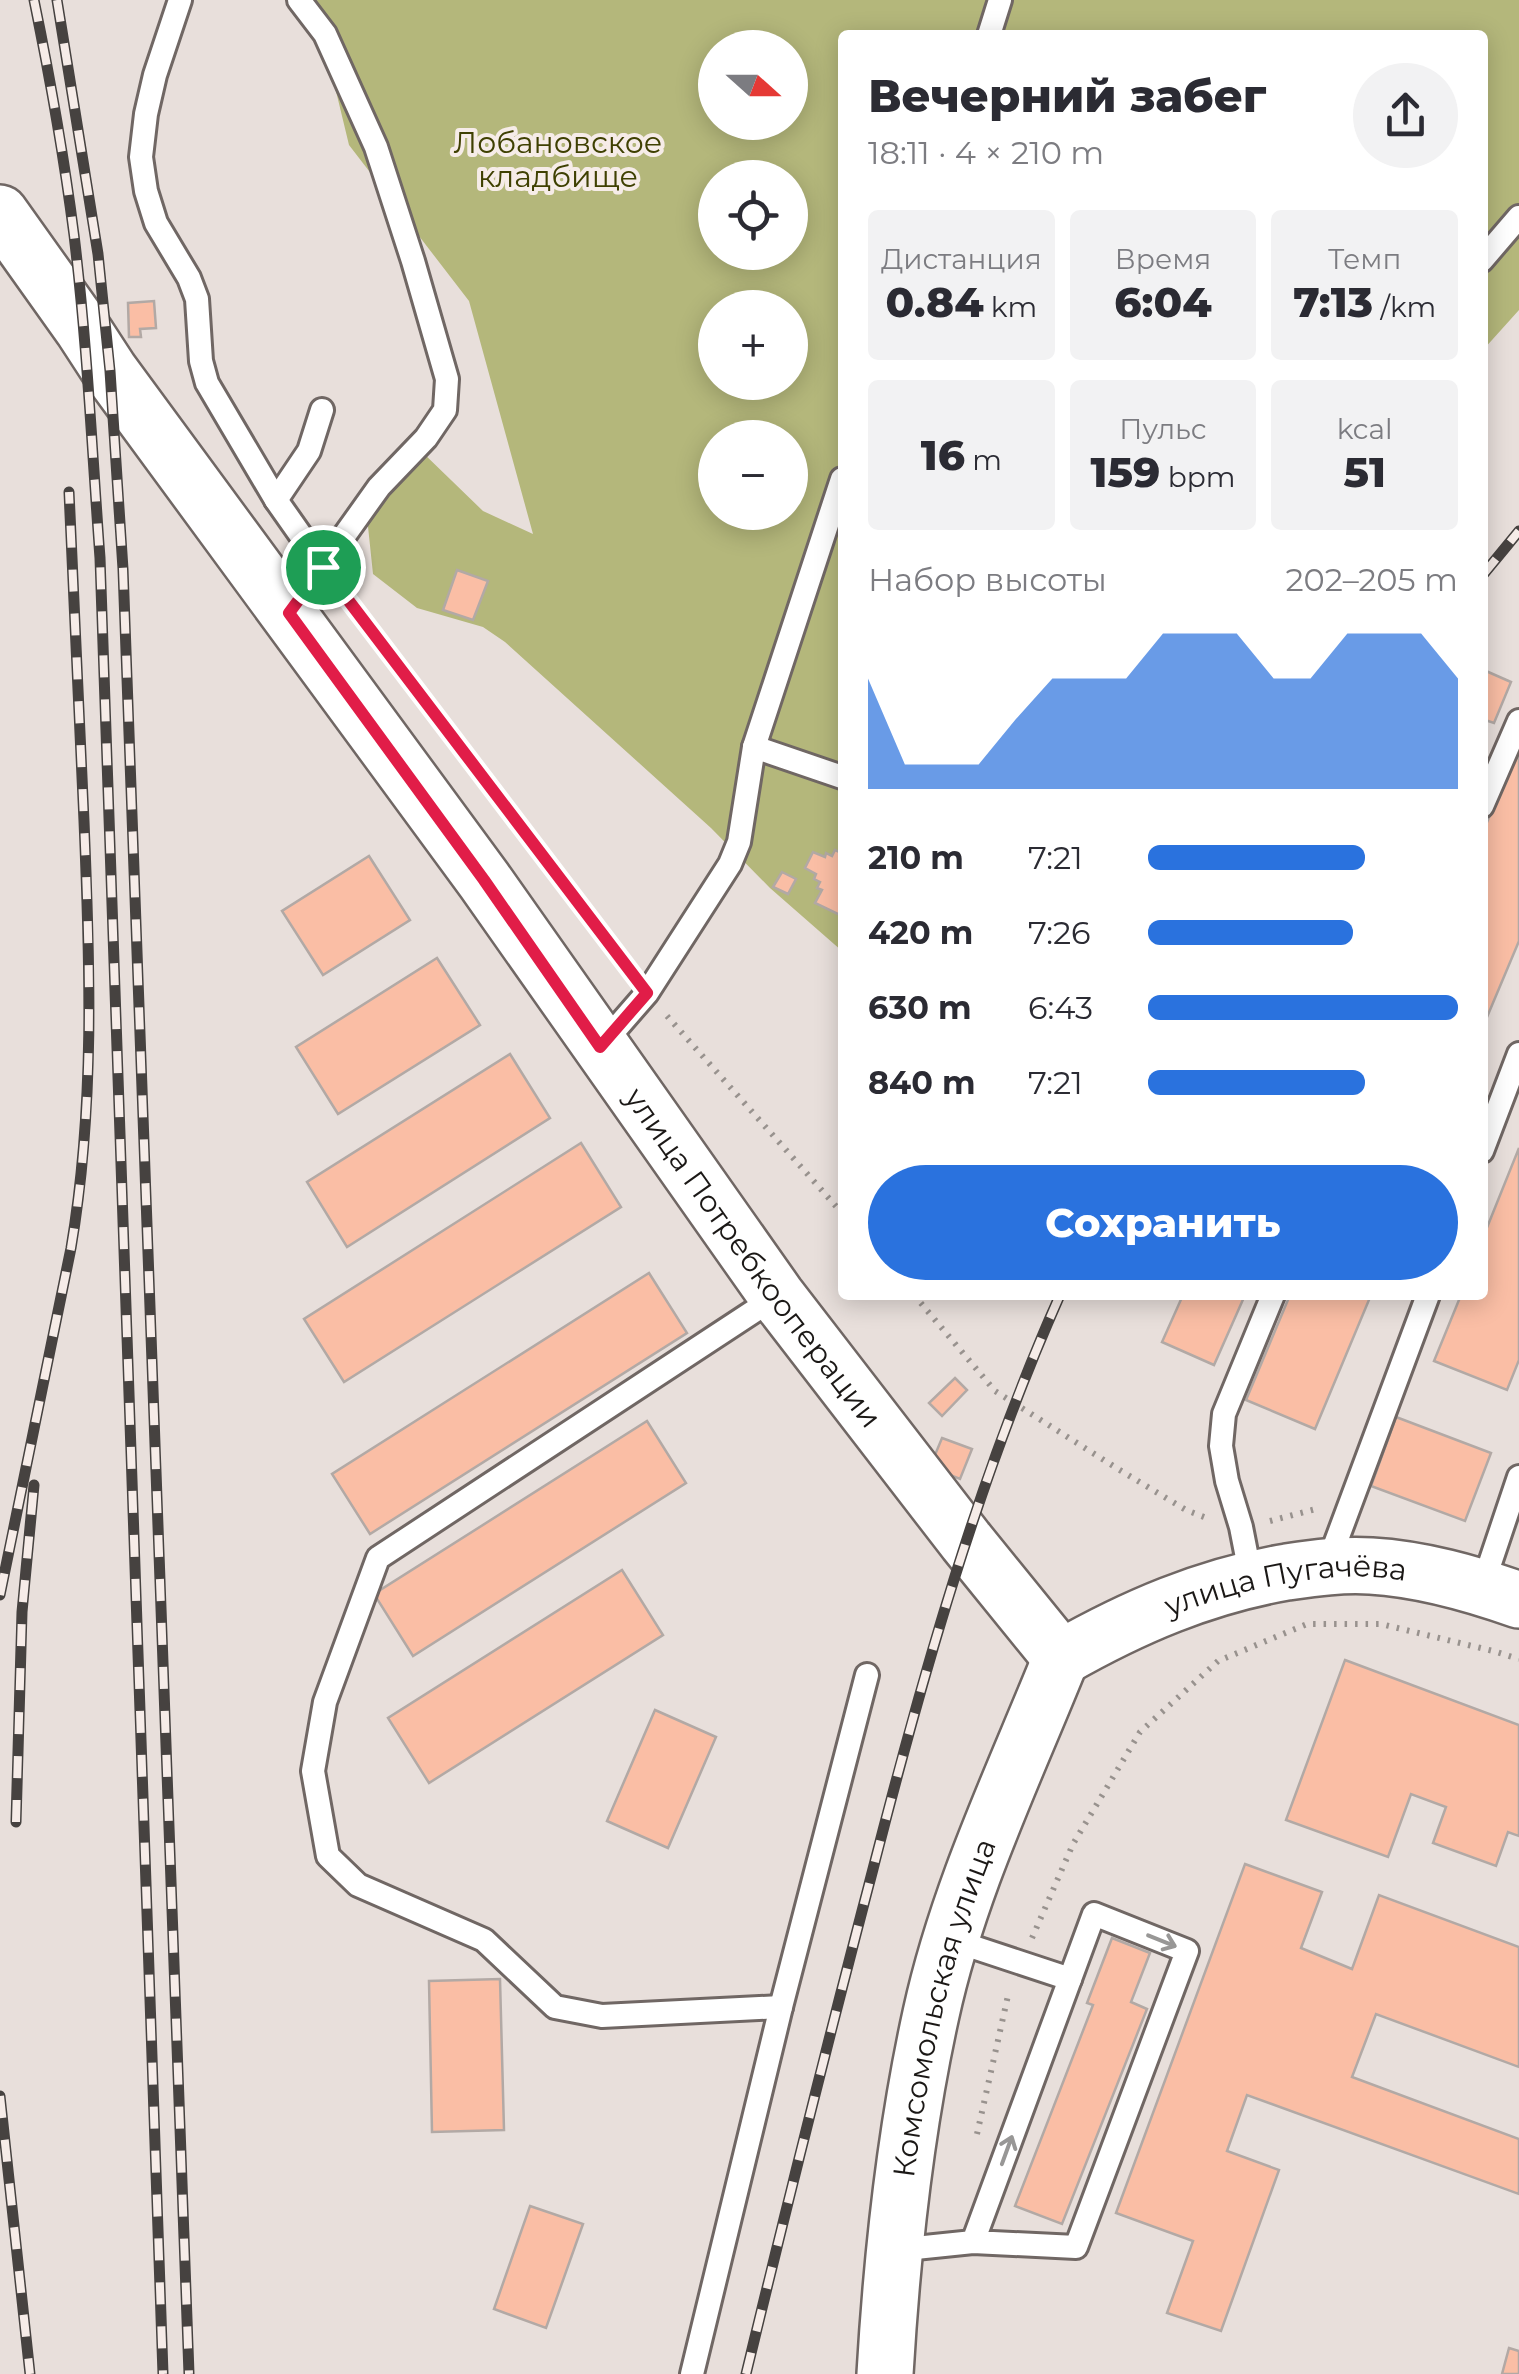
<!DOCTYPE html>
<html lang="ru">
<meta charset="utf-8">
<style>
body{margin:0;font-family:Montserrat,sans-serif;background:#f2f2f3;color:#2b2b33;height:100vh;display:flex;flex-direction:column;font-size:38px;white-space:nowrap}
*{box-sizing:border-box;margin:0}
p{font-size:32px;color:#7c7c81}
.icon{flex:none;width:55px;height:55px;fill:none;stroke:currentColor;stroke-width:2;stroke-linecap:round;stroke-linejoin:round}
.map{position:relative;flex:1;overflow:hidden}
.details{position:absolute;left:838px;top:30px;width:650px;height:1270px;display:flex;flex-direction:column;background:#fff;border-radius:10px;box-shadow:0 5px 25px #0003}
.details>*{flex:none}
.needle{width:65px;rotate:111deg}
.fabs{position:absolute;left:698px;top:30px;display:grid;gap:20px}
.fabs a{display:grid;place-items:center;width:110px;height:110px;border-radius:50%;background:#fff;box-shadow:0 5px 25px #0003;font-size:50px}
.pin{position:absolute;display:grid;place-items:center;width:85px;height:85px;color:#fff;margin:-42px;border:5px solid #fff;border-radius:50%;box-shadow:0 2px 10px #0007}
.round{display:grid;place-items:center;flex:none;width:105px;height:105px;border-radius:52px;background:#f2f2f3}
.overview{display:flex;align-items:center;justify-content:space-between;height:170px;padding:0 30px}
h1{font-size:45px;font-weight:800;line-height:75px}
.metrics{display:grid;grid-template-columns:repeat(3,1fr);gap:15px;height:170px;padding:10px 30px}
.metrics div{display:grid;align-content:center;border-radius:10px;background:#f2f2f3;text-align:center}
.metrics b{font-size:42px;font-weight:800}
.metrics small{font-size:28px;font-weight:400}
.metrics p{font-size:28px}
.chart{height:280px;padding:20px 30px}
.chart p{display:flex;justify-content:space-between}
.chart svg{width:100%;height:180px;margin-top:10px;fill:#2a72de;opacity:.7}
.cta{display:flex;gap:20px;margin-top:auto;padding:20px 30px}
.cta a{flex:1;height:115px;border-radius:60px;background:#2a72de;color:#fff;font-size:40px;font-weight:800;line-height:115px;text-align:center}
ul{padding:0 30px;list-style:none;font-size:32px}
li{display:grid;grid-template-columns:160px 120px 1fr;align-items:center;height:75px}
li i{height:25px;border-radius:12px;background:#2a72de}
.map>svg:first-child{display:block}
.green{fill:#b4b77b;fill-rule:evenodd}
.building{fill:#fabea5;stroke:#b2a9a5;stroke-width:2.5}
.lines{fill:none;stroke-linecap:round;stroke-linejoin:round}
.lane-casing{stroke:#706764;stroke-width:28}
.secondary-casing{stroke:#706764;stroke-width:60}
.path{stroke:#98928e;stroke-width:6;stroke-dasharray:2.5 8;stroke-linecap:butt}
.lane{stroke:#fff;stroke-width:22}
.secondary{stroke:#fff;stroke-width:55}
.rail-casing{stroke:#464240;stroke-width:11}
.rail{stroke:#f6ece8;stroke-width:8;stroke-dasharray:22;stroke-linecap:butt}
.oneway{stroke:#989796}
.route-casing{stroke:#fff;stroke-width:20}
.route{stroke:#e11d48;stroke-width:12}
.labels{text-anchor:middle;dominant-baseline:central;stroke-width:8;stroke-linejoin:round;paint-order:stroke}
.park-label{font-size:30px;fill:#3f4002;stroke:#f6ece8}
.street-label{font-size:30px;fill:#1b1816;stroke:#f6ece8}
</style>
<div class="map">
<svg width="1519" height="2374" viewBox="0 0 1519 2374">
<rect width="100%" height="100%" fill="#e8dfdb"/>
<!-- green -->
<path class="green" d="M314,0H1519V310L1483,350L1482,35H842V951L770,888L711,828L505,642L483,627L417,608L373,574L367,517L420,450L483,511L533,534L469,301L349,145ZM715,48H790V122H715ZM715,178H790V252H715ZM715,308H790V382H715ZM715,438H790V512H715Z"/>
<!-- building -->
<g class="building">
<polygon points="154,301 156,328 140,329 141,337 129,337 128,303"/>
<polygon points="457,570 488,581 473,620 443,610"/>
<polygon points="1486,671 1511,682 1494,723 1482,719 1482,679"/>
<polygon points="1519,747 1519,941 1482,1029 1482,834"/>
<polygon points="842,849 842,916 815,903 822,890 817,888 820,882 814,879 816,874 805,868 813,852 825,857 826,853 832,856 835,850 841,853"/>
<polygon points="369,856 410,920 323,975 282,911"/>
<polygon points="782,872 796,879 788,894 773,887"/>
<polygon points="437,958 480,1025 338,1114 296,1047"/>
<polygon points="510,1054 550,1118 347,1247 307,1182"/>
<polygon points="581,1143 621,1207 344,1382 304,1319"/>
<polygon points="1519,1148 1519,1360 1507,1390 1434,1361 1461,1295 1482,1295 1482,1240"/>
<polygon points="649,1273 687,1333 370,1534 332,1474"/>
<polygon points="1183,1295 1245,1295 1214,1365 1162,1342"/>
<polygon points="1290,1295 1371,1295 1315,1429 1246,1400"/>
<polygon points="955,1378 967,1390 942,1416 929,1403"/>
<polygon points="1396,1417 1491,1453 1465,1521 1371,1486"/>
<polygon points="647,1421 686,1483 413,1656 374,1594"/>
<polygon points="942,1438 972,1449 960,1479 930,1467"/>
<polygon points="622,1570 663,1635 429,1783 388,1718"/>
<polygon points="1345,1660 1519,1725 1519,1836 1508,1832 1496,1866 1433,1843 1446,1807 1411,1794 1388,1857 1286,1820"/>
<polygon points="655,1710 716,1737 668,1848 607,1821"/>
<polygon points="1245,1864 1322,1892 1301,1948 1352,1969 1379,1895 1519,1947 1519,2067 1376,2014 1352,2077 1519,2139 1519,2194 1247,2095 1227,2151 1279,2170 1221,2331 1167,2313 1193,2241 1116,2213"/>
<polygon points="1112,1938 1150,1953 1131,2002 1147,2009 1062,2224 1015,2206 1093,2005 1087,2003"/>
<polygon points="500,1979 504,2130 432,2132 429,1981"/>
<polygon points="530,2206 583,2224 546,2328 494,2309"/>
<polygon points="1509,2348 1519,2351 1519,2374 1502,2374"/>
</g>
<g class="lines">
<defs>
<g id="lane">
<polyline points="180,0 155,75 146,114 141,157 146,191 156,223 189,278 197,299 201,361 207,383 276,500 323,567"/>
<polyline points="989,35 1000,0"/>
<polyline points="1482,260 1519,217"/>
<polyline points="276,500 309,451 322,410"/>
<polyline points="289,613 379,487 426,438 445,410 447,379 413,261 376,147 325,34 299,0"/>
<polyline points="754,747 842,777"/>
<polyline points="1482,806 1519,721"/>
<polyline points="600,1047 647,993 730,864 739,842 754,747 842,479"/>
<polyline points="1482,1151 1519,1054"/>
<polyline points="777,1296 378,1558 325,1702 313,1771 328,1856 358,1885 484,1940 555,2007 602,2016 781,2007"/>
<polyline points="1327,1566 1428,1295"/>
<polyline points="1251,1578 1241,1527 1227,1481 1221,1446 1224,1414 1273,1295"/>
<polyline points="1482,1587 1519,1477"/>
<polyline points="952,1940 1070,1979"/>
<polyline points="896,2250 973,2242 1076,2247 1187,1951 1094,1914 973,2242"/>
<polyline points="692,2374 781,2007 867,1675"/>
</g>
<g id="secondary">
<path id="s1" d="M0,213L82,328L110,371L484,880L777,1296L966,1541L1061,1658"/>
<path id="s2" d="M1061,1658C1133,1617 1205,1586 1287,1572C1315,1568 1343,1564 1371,1566C1422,1569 1471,1583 1519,1600"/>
<path id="s3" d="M885,2374C892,2253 905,2132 931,2014C958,1890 1014,1775 1061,1658"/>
</g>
</defs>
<!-- lane casing -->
<use href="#lane" class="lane-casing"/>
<!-- secondary casing -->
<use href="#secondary" class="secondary-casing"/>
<!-- path -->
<g class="path">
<polyline points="342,591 628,967"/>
<polyline points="667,1016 842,1213"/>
<polyline points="914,1295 995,1391 1118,1469 1186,1510 1209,1519"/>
<polyline points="1270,1521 1316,1509"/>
<polyline points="1032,1938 1073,1844 1140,1732 1218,1661 1307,1624 1381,1624 1493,1651 1519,1659"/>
<polyline points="977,2134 1009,1991"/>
</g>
<!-- lane -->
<use href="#lane" class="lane"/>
<!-- secondary -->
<use href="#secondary" class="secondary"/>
<defs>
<g id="rail">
<path d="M34,0C50,78 64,157 74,235C87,342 92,450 100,558L163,2374"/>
<polyline points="57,0 98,254 110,371 123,569 189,2374"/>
<polyline points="1482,576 1519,531"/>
<path d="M0,1595L71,1248C95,1106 90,964 84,821C79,711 74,602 69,492"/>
<polyline points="16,1822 22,1612 34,1485"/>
<polyline points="0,2096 30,2374"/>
<path d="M746,2374C787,2205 829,2037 873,1869C923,1674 978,1479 1060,1295"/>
</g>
</defs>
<!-- rail casing -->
<use href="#rail" class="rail-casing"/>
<!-- rail -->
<use href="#rail" class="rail"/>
</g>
<!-- one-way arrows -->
<defs><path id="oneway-shaft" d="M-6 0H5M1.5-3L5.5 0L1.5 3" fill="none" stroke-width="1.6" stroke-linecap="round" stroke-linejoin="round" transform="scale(2.5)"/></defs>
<g class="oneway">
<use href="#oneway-shaft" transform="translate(1162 1941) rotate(22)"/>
<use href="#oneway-shaft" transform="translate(1007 2150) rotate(-70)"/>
</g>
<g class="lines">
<defs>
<polygon id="route" points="323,567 647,993 600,1047 484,880 289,613"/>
</defs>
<!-- route casing -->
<use href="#route" class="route-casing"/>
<!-- route -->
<use href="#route" class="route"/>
</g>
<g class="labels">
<!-- park labels -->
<g class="park-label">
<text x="558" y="142">Лобановское<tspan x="558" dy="34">кладбище</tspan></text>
</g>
<!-- street labels -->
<g class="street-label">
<text stroke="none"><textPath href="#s1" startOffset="1288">улица Потребкооперации</textPath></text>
<text stroke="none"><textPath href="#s2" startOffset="240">улица Пугачёва</textPath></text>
<text stroke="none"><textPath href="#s3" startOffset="372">Комсомольская улица</textPath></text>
</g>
</g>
</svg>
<div class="fabs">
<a><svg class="needle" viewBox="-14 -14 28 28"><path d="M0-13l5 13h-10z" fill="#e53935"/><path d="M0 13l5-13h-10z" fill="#7c7c81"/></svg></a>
<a><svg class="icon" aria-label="locate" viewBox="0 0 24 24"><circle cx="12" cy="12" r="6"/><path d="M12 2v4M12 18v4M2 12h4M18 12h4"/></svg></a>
<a>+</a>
<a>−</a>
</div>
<div class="pin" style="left:323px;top:567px;background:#1e9e55"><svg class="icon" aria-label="arrive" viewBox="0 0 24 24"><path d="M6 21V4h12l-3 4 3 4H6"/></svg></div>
<section class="details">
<div class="overview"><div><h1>Вечерний забег</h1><p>18:11 · 4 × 210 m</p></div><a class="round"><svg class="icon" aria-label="share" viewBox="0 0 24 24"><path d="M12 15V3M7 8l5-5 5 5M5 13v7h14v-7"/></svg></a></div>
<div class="metrics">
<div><p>Дистанция</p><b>0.84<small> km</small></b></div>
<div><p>Время</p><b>6:04</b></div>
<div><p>Темп</p><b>7:13<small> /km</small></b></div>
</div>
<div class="metrics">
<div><b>16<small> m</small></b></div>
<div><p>Пульс</p><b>159<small> bpm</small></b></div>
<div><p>kcal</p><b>51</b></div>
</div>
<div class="chart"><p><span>Набор высоты</span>202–205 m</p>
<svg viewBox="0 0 160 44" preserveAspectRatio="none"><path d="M0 44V17L10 38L20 38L30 38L40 27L50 17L60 17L70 17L80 6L90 6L100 6L110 17L120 17L130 6L140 6L150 6L160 17V44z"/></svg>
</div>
<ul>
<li><b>210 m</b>7:21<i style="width:70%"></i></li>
<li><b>420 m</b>7:26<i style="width:66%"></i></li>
<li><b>630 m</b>6:43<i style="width:100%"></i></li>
<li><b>840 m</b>7:21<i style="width:70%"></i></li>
</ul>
<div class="cta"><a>Сохранить</a></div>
</section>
</div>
